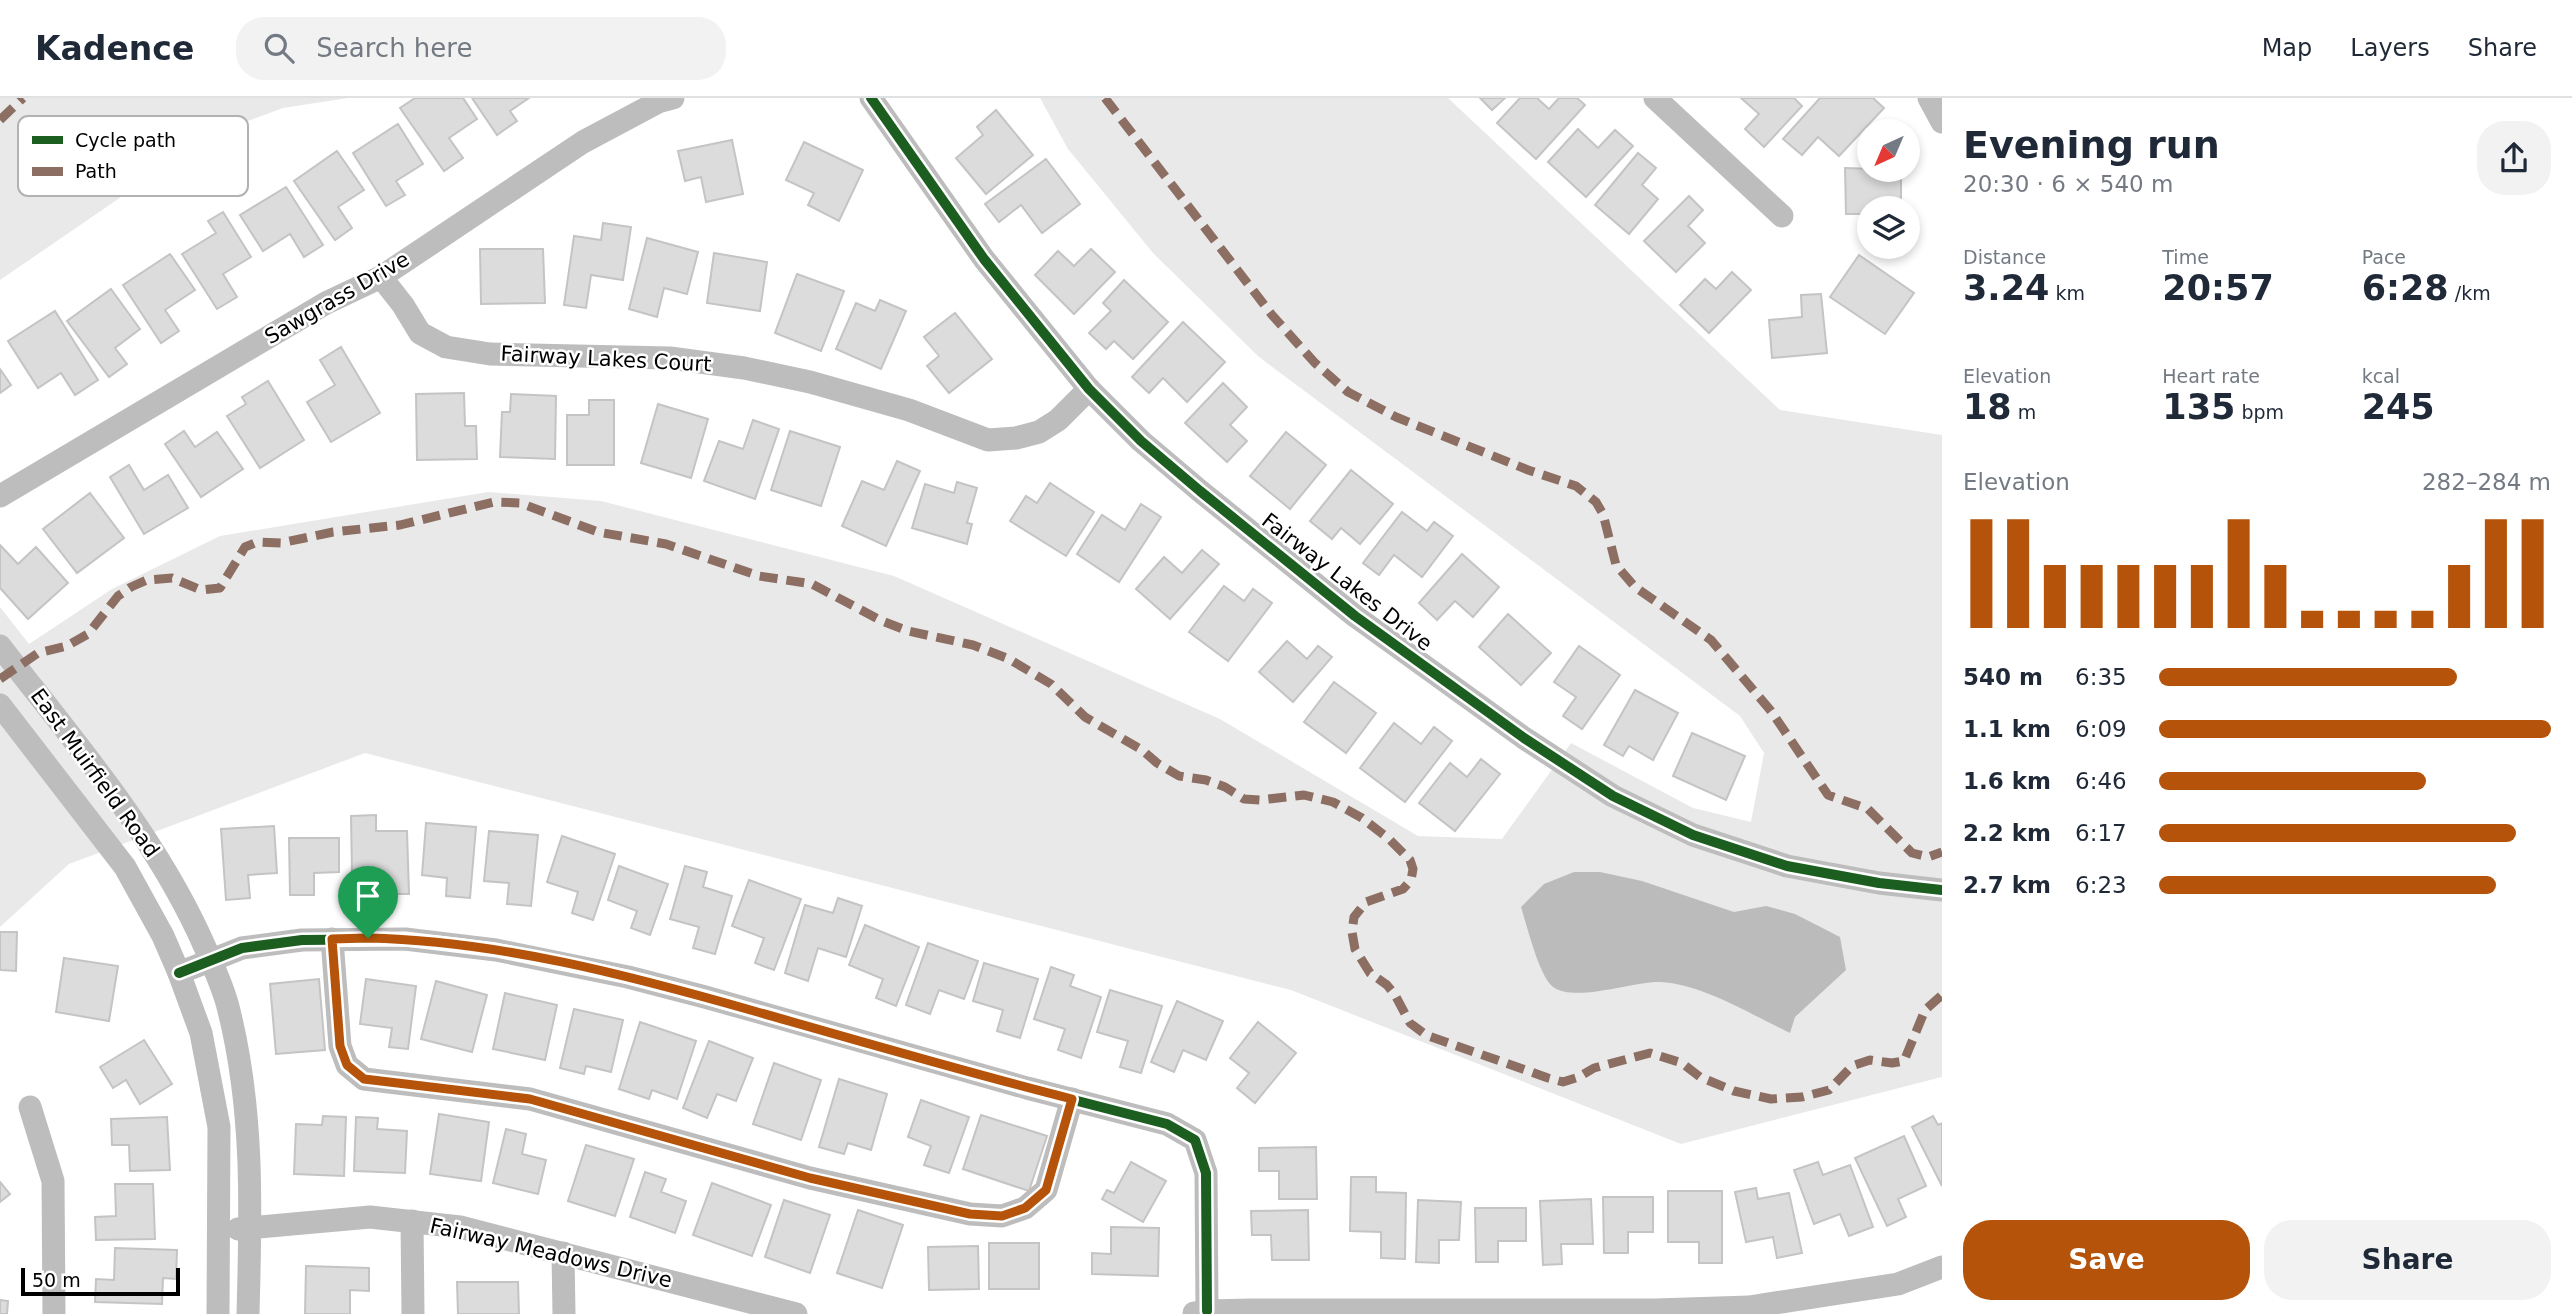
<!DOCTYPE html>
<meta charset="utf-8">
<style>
body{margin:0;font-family:"DejaVu Sans",sans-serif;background:#f2f2f3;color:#1f2937;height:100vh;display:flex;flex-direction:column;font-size:26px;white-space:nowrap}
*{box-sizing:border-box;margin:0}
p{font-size:23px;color:#747a83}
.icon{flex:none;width:38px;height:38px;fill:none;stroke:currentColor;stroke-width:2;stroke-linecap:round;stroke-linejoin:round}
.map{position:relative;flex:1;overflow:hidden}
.details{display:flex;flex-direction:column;background:#fff;width:630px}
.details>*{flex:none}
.needle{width:46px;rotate:224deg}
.fabs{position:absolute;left:1857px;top:21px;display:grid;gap:14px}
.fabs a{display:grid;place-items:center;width:63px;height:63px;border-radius:50%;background:#fff;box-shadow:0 4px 10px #0003;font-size:35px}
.scale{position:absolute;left:21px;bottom:18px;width:159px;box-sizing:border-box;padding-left:7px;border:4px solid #000;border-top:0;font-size:19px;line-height:24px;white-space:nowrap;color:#000;-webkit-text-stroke:5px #fff;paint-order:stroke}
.pin{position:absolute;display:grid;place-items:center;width:60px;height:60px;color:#fff;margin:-72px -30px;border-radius:50% 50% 50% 0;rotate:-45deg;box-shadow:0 0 7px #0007}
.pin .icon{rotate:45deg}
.round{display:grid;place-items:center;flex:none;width:74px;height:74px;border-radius:28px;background:#f2f2f3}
.headline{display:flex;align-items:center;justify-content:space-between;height:119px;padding:0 21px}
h1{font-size:38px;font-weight:700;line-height:52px}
.stats{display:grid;grid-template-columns:repeat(3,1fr);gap:10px;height:119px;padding:7px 21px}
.stats div{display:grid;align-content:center}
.stats b{font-size:35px;font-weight:700}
.stats small{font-size:19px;font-weight:400}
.stats p{font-size:19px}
.chart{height:196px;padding:14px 21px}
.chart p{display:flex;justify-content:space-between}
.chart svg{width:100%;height:126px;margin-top:7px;stroke:#b45309;stroke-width:6}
.cta{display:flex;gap:14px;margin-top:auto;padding:14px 21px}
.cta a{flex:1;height:80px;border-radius:28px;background:#b45309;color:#fff;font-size:28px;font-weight:700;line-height:80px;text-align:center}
.cta a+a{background:#f2f2f3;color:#1f2937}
ul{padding:0 21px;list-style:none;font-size:23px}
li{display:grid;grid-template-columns:112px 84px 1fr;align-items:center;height:52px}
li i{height:18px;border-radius:9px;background:#b45309}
header{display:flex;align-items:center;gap:42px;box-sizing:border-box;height:98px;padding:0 35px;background:#fff;border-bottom:2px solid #e0e1e3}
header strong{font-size:33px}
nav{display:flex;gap:38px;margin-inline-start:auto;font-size:24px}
.search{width:490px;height:63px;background:#f2f2f3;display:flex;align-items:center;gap:18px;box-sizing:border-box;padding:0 24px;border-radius:28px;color:#747a83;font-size:26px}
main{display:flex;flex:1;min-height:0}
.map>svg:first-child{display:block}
.green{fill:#e9e9e9}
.water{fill:#bbb}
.building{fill:#dcdcdc;stroke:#c4c4c4;stroke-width:2}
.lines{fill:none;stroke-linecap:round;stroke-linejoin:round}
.minor{stroke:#bdbdbd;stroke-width:23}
.quiet{stroke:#8d6e63;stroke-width:9;stroke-dasharray:18 9;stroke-linecap:butt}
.cycleway-casing{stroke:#fff;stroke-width:15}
.cycleway{stroke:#1b5e20;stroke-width:10}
.route-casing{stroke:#fff;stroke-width:14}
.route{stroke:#b45309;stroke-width:9}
.labels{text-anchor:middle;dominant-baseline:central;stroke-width:5;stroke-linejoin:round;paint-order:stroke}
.street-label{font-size:21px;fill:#000;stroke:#fff}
.key{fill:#fff;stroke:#b2b2b2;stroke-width:2}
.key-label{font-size:19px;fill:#000}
</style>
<header>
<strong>Kadence</strong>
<div class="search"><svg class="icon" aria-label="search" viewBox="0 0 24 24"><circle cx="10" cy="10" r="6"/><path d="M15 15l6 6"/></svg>Search here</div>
<nav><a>Map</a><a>Layers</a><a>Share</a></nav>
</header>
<main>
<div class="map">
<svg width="1942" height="1216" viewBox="0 0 1942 1216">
<rect width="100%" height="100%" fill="#fff"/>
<!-- green -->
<g class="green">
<polygon points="0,0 348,0 283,10 213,36 0,182"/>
<polygon points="1040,0 1448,0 1780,312 1942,337 1942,979 1681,1046 1291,892 365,655 69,766 0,829 0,509 29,546 112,491 220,438 488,394 601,403 894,478 1220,621 1418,738 1502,741 1571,645 1693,710 1751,724 1764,655 1740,618 1259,259 1153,155 1068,51"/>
</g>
<!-- water -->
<path class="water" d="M1574,774H1600L1642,783L1734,814L1766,808L1795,816L1840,839L1846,872L1795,919L1790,935C1752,917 1703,886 1660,884C1633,883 1576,905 1553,889C1539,878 1527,828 1521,809L1544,786Z"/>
<!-- building -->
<g class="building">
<polygon points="415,0 463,0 477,21 449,40 463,60 444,73 400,10"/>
<polygon points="472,0 529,0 510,13 517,23 497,37"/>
<polygon points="1480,0 1505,0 1492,12"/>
<polygon points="1520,0 1537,0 1549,11 1559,0 1577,0 1585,7 1536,61 1497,25"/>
<polygon points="1741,0 1794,0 1802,8 1764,49 1745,31 1759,16"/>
<polygon points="1820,0 1873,0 1884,10 1839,58 1818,39 1802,57 1783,41"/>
<polygon points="996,12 1033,57 986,96 956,60 983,37 977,29"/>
<polygon points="398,26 423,66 396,83 405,97 386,108 353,55"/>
<polygon points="1578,31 1598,50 1615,32 1633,48 1586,99 1548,64"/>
<polygon points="732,42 743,96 706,104 701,79 685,83 678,53"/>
<polygon points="804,44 863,72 839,123 808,107 814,95 786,82"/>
<polygon points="337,53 364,92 338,109 352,130 335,142 294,83"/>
<polygon points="1638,55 1656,70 1642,87 1658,101 1629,136 1595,107"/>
<polygon points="1046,61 1080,106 1042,135 1021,107 999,124 985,106"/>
<polygon points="1845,70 1901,72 1901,110 1869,110 1869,116 1846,116"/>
<polygon points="286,89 323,147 304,159 290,136 263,153 240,117"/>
<polygon points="1689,98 1703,112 1688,128 1705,145 1676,174 1644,143"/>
<polygon points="223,114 251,159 223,176 237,199 217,211 182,156 216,135 208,123"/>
<polygon points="603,125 631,129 623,182 591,177 586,210 564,207 574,138 601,142"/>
<polygon points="647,140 698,154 687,196 664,190 657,219 629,211"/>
<polygon points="480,151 543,151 545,205 481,206"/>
<polygon points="1091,151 1115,174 1074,216 1035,177 1058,153 1074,168"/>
<polygon points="714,155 767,164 760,213 707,205"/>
<polygon points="170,156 195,192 165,212 179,233 161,245 123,187"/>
<polygon points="1859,157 1914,195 1885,236 1830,199"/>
<polygon points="1732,174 1751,192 1709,235 1680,207 1705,181 1716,191"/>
<polygon points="797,176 844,193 821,253 775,235"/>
<polygon points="1124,182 1168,224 1133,261 1114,243 1106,251 1089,235 1111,213 1103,205"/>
<polygon points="111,191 140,231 115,250 127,266 109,279 67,223"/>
<polygon points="1821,196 1827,255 1772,260 1769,222 1802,219 1801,197"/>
<polygon points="880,202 906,213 881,271 836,251 856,205 875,213"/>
<polygon points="55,213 98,282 75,297 61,275 38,290 8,243"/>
<polygon points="955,215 992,261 949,295 927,268 939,258 924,239"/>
<polygon points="1183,224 1225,264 1187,304 1163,280 1149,295 1132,279"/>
<polygon points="341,249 380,315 331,344 307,304 335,287 320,262"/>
<polygon points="0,271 11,287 0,295"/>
<polygon points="268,283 304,342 260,370 227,318 246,306 242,299"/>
<polygon points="1223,285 1247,309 1230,327 1247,343 1227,364 1185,325"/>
<polygon points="464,295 465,328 476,328 477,361 417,362 416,296"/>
<polygon points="511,296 556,298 555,361 500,359 502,314 510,314"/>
<polygon points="589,302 614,302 614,367 567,367 567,317 589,317"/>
<polygon points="658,306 708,321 691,380 641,365"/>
<polygon points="753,322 779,331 755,401 704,383 719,343 743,351"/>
<polygon points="184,333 195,349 217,334 243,371 201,399 165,346"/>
<polygon points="790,333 840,349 821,408 771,392"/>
<polygon points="1286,334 1326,367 1290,411 1250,378"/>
<polygon points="897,363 920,373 886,448 842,428 862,383 884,392"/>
<polygon points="129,367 144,392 168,377 188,410 144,436 110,379"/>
<polygon points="1351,372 1393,406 1360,446 1341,430 1332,441 1310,423"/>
<polygon points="957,384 977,390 967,425 972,426 967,446 912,430 925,386 954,395"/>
<polygon points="1050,385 1094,414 1066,458 1010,423 1026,398 1037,405"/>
<polygon points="90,395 124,440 77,475 43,431"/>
<polygon points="1141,406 1161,419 1119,484 1077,456 1102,417 1125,432"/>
<polygon points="1402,414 1427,433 1434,424 1453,438 1422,479 1394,457 1379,477 1363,465"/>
<polygon points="0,447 18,466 36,449 68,485 28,521 0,490"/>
<polygon points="1202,452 1219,466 1170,521 1136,491 1164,459 1182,475"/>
<polygon points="1462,456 1499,489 1473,519 1455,503 1437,522 1419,505"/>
<polygon points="1224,488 1244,503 1253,491 1272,505 1228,563 1189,534"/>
<polygon points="1508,516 1551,555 1521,587 1479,549"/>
<polygon points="1287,543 1307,561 1318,548 1332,559 1293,604 1259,574"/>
<polygon points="1579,548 1620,577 1582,631 1563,618 1576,599 1554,584"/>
<polygon points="1334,584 1376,615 1346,655 1304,624"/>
<polygon points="1635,592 1678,615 1653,662 1629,648 1623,658 1604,647"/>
<polygon points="1394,625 1421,646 1434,629 1452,643 1405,704 1360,670"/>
<polygon points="1692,635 1745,658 1726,702 1673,678"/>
<polygon points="1481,661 1500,676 1455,733 1419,705 1450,665 1467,679"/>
<polygon points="376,717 376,733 407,733 409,796 382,796 382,774 352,775 351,718"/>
<polygon points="426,725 476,729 470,800 446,798 447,780 422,777"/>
<polygon points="274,728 277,775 248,777 250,800 226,802 221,731"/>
<polygon points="489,733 538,737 531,808 507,806 509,785 484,783"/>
<polygon points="562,738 615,756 593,822 572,815 578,794 547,784"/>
<polygon points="289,740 339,740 339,774 314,775 314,797 290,797"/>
<polygon points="619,768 668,786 650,837 631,830 637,813 608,802"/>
<polygon points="685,768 707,774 703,789 732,798 715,856 693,850 699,829 670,821"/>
<polygon points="749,782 801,801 774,872 755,865 764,840 732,828"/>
<polygon points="838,800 862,808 846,859 818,850 808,883 785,875 805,807 833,815"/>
<polygon points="865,827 919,849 896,908 876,900 883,881 849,867"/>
<polygon points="0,834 17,834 16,873 0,872"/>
<polygon points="928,845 978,863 964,901 939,892 930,916 906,907"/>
<polygon points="64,860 118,868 109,923 56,914"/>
<polygon points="984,865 1038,881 1020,940 997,933 1003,912 973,903"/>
<polygon points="1051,869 1074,877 1070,888 1101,899 1081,960 1058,952 1065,931 1034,921"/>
<polygon points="319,881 325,952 276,956 270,886"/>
<polygon points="366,881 416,888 408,951 389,949 392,930 360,926"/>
<polygon points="436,883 487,897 472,954 421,941"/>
<polygon points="1110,892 1162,908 1141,975 1120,969 1128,943 1097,934"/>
<polygon points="505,895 557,907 545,962 493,951"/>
<polygon points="1177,903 1223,923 1206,962 1183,952 1174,974 1151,964"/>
<polygon points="574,911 623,922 611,974 586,968 584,976 560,970"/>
<polygon points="640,924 696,943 677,1001 652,992 649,1001 619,991"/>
<polygon points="1258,924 1296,955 1255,1005 1237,990 1249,975 1230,960"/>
<polygon points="144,942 172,986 140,1006 126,982 113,990 100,969"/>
<polygon points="709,943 753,960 736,1003 717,996 707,1020 683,1010"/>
<polygon points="774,965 821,982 801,1042 753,1026"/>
<polygon points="839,981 887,996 871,1052 848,1045 844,1056 819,1049"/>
<polygon points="921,1002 969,1019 949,1075 924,1067 931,1048 908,1039"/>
<polygon points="439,1016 489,1024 481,1083 430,1076"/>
<polygon points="981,1017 1047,1038 1029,1093 963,1071"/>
<polygon points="323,1018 346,1019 344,1078 294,1076 296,1026 322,1027"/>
<polygon points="1933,1018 1938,1027 1942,1025 1942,1088 1912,1029"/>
<polygon points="167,1019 170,1072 130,1073 129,1047 112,1047 111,1021"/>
<polygon points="356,1019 378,1020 377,1031 407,1033 405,1075 354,1073"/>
<polygon points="506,1031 526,1036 522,1056 546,1062 538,1096 493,1085"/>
<polygon points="1904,1038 1926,1088 1898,1101 1906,1119 1887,1128 1855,1060"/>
<polygon points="586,1047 634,1061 615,1118 568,1103"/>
<polygon points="1316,1049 1317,1101 1279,1101 1279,1073 1259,1073 1259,1050"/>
<polygon points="1131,1064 1166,1083 1143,1124 1102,1101 1107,1092 1114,1095"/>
<polygon points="1818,1064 1823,1077 1850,1067 1873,1129 1849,1138 1840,1116 1814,1126 1794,1072"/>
<polygon points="645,1074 666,1081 661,1094 686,1103 675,1135 630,1119"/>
<polygon points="1351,1079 1376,1079 1376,1094 1406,1095 1405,1161 1381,1160 1381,1134 1350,1133"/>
<polygon points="0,1084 10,1096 0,1104"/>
<polygon points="712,1085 771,1107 752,1158 693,1137"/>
<polygon points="115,1086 153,1086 155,1141 96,1142 95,1119 116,1118"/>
<polygon points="1756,1090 1758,1101 1789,1095 1802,1155 1777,1160 1773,1139 1746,1144 1735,1094"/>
<polygon points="1668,1093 1722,1093 1722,1165 1699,1165 1699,1144 1668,1144"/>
<polygon points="1603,1099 1653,1099 1653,1134 1628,1134 1628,1155 1604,1155"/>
<polygon points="1591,1101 1593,1146 1561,1146 1562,1166 1543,1167 1540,1103"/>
<polygon points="784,1102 830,1117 810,1175 765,1159"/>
<polygon points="1418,1102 1461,1104 1459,1142 1439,1142 1439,1165 1416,1164"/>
<polygon points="1475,1110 1526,1110 1526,1143 1498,1143 1498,1164 1476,1164"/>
<polygon points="858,1112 903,1127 882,1190 837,1175"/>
<polygon points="1308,1112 1309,1162 1272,1162 1271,1137 1252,1137 1251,1113"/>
<polygon points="1111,1129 1159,1130 1158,1178 1092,1176 1092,1155 1111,1156"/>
<rect x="989" y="1145" width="50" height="46"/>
<polygon points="978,1148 979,1191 929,1192 928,1149"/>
<polygon points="115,1150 177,1152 176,1181 163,1180 162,1206 95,1204 96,1181 114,1182"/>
<polygon points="306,1168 369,1170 369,1193 350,1192 350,1216 305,1216"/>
<polygon points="457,1184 518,1184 519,1216 458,1216"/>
<polygon points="0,1202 8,1203 7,1216 0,1216"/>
</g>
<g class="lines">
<!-- minor -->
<g class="minor">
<polyline points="871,0 984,161 1089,291 1141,343 1200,393 1355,518 1524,640 1613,698 1693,737 1787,768 1879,785 1942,792"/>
<polyline points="1655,0 1782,118"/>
<polyline points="1929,0 1942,24"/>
<polyline points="381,179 403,207 420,235 446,249 490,256 670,260 744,270 810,284 909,312 988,342 1016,340 1039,334 1058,322 1089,291"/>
<polyline points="0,398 326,205 381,179 583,44 658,4 673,0"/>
<path d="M0,548C71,640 149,729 199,836C209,858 220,881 227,905C254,1007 251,1111 248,1216"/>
<polyline points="0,607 125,769 163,838 179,875 201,935 219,1029 218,1216"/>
<polyline points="332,841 340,948 347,967 364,981 530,1001 810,1080 970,1116 1002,1118 1025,1110 1046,1092 1072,1001"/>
<polyline points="179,875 242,850 302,842 405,841 496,852 628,879 705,899 1027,990 1167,1026 1195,1042 1206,1075 1207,1213"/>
<polyline points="30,1009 53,1083 54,1216"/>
<polyline points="412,1123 413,1216"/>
<polyline points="238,1131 370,1119 460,1129 796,1216"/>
<polyline points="563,1155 564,1216"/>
<polyline points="1194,1215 1207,1213 1251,1212 1656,1212 1749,1209 1898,1186 1942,1169"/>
</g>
<!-- quiet -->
<g class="quiet">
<polyline points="1105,0 1272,217 1315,265 1348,294 1396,319 1528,372 1576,388 1596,404 1603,416 1616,467 1635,489 1711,542 1771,613 1828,697 1868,711 1912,755 1928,759 1942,754"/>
<polyline points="0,22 23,0"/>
<polyline points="0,581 38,555 67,548 88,536 118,498 131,489 147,482 172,480 201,492 220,490 245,449 257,444 281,445 333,434 400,427 494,404 520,405 598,434 666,446 759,478 812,486 882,523 908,533 973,547 1009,561 1051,586 1085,619 1142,652 1157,665 1179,678 1206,682 1225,689 1244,701 1260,702 1304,697 1333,704 1362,720 1389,741 1410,762 1413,771 1411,782 1403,791 1366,804 1354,819 1352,834 1355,851 1370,875 1387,887 1395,897 1410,925 1426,937 1548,980 1563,984 1579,979 1594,970 1650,955 1682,965 1700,979 1734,993 1771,1001 1802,999 1829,992 1852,968 1870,962 1892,965 1904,963 1925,912 1942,897"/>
</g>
<defs>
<g id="cycleway">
<polyline points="871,0 984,161 1089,291 1141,343 1200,393 1355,518 1524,640 1613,698 1693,737 1787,768 1879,785 1942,792"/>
<polyline points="179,875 242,850 302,842 405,841 496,852 628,879 705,899 1027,990 1167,1026 1195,1042 1206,1075 1207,1213"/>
</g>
</defs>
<!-- cycleway casing -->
<use href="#cycleway" class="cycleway-casing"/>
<!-- cycleway -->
<use href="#cycleway" class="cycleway"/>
</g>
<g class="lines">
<defs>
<path id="route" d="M368,840C499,843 628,877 754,913C860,943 965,974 1072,1001L1046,1092L1025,1110L1002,1118L970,1116L810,1080L530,1001L364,981L347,967L340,948L332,841Z"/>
</defs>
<!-- route casing -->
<use href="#route" class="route-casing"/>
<!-- route -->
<use href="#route" class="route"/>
</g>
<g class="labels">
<!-- street labels -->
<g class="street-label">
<text transform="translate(337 200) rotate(-30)">Sawgrass Drive</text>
<text transform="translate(606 261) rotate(3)">Fairway Lakes Court</text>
<text transform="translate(1347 484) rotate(38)">Fairway Lakes Drive</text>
<text transform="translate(95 675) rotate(54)">East Muirfield Road</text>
<text transform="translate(551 1155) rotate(13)">Fairway Meadows Drive</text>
</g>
</g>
<!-- legend -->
<rect x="18" y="18" width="230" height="80" rx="10" class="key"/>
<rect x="32" y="38" width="31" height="8" fill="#1b5e20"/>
<rect x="32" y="69" width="31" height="9" fill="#8d6e63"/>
<g class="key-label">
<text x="75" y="49">Cycle path</text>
<text x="75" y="80">Path</text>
</g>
</svg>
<div class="fabs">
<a><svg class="needle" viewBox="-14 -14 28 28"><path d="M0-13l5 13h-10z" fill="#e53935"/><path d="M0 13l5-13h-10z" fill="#747a83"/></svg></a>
<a><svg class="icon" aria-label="layers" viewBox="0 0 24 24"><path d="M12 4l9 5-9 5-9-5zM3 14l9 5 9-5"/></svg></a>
</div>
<div class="scale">50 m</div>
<div class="pin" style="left:368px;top:840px;background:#1e9e55"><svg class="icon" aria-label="arrive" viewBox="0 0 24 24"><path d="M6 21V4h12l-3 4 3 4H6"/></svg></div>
</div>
<section class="details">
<div class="headline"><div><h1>Evening run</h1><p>20:30 · 6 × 540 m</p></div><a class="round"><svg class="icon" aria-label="share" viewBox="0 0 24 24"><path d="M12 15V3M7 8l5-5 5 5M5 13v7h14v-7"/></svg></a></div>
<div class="stats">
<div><p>Distance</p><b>3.24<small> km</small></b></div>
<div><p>Time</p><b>20:57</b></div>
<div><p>Pace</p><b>6:28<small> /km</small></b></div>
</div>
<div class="stats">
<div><p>Elevation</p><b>18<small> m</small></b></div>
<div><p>Heart rate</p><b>135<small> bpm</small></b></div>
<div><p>kcal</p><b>245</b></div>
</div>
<div class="chart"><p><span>Elevation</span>282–284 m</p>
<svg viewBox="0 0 160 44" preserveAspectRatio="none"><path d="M5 44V6M15 44V6M25 44V22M35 44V22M45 44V22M55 44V22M65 44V22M75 44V6M85 44V22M95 44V38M105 44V38M115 44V38M125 44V38M135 44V22M145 44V6M155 44V6"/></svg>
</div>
<ul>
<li><b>540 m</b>6:35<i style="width:76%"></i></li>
<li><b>1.1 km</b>6:09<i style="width:100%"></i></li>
<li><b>1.6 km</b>6:46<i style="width:68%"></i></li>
<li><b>2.2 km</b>6:17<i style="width:91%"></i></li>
<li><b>2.7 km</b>6:23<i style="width:86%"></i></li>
</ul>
<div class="cta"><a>Save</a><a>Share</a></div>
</section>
</main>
